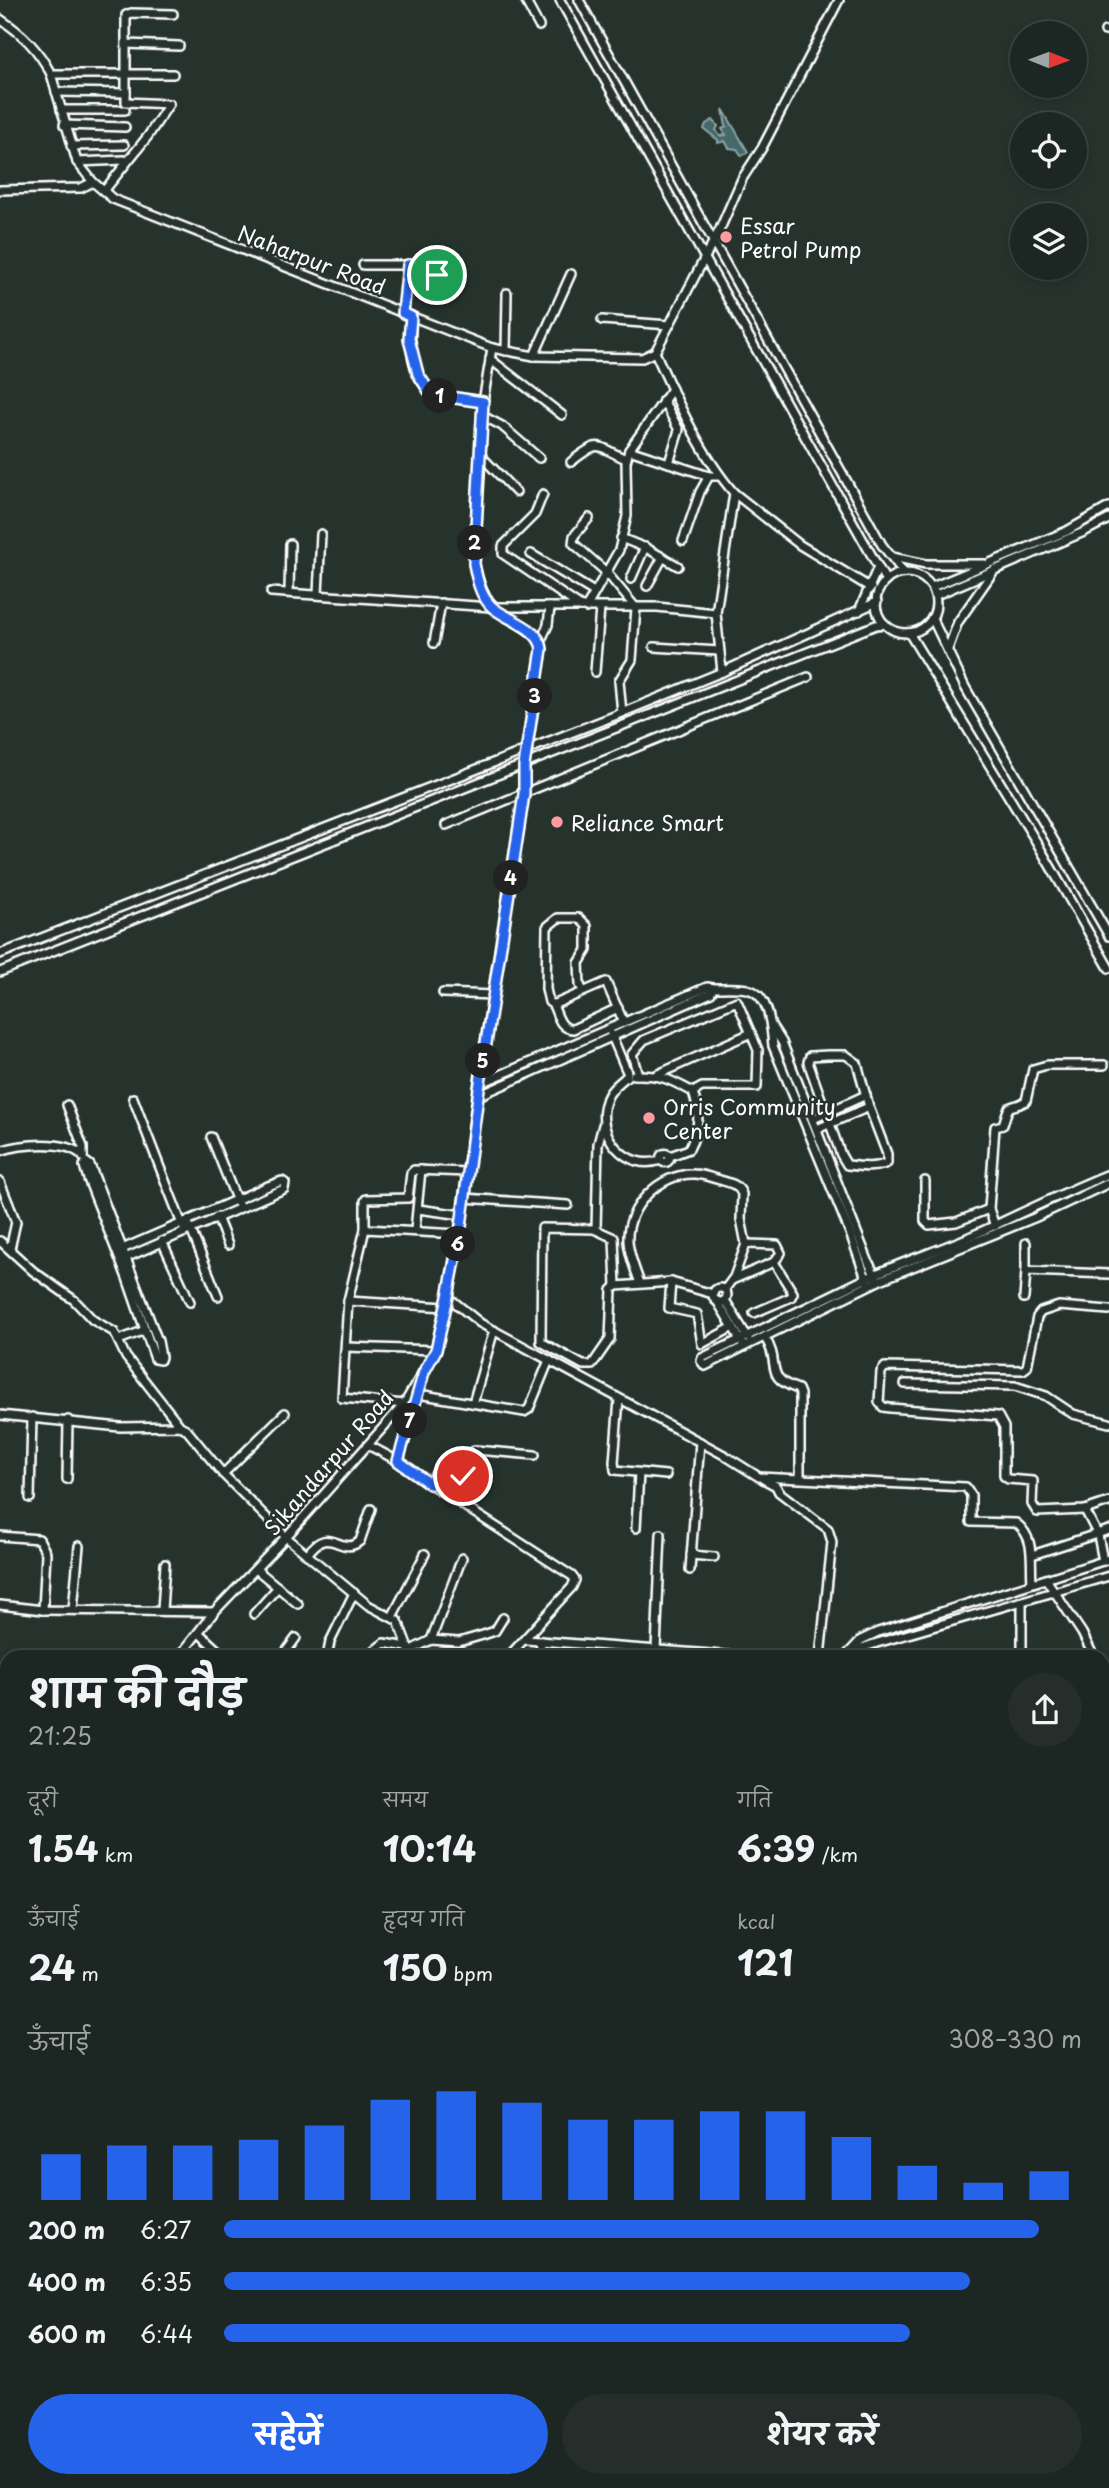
<!DOCTYPE html>
<html lang="hi">
<meta charset="utf-8">
<style>
body{margin:0;font-family:"Playpen Sans","Playpen Sans Deva",sans-serif;background:#252e2a;color:#f1f3f6;height:100vh;display:flex;flex-direction:column;font-size:26px;white-space:nowrap}
*{box-sizing:border-box;margin:0}
p{font-size:23px;color:#a0a5a5}
.icon{flex:none;width:38px;height:38px;fill:none;stroke:currentColor;stroke-width:2;stroke-linecap:round;stroke-linejoin:round}
.map{position:relative;flex:1;overflow:hidden}
.sheet{position:absolute;left:0px;top:1650px;width:1110px;height:838px;display:flex;flex-direction:column;background:#1c2622;border-radius:21px 21px 0 0;box-shadow:0 4px 10px #0003,0 0 0 2px #3a4340}
.sheet>*{flex:none}
.needle{width:46px;rotate:91deg}
.controls{position:absolute;left:1010px;top:21px;display:grid;gap:14px}
.controls a{display:grid;place-items:center;width:77px;height:77px;border-radius:50%;background:#1c2622;box-shadow:0 4px 10px #0003,0 0 0 2px #3a4340;font-size:35px}
.pin{position:absolute;display:grid;place-items:center;width:60px;height:60px;color:#fff;margin:-30px;border:4px solid #fff;border-radius:50%;box-shadow:0 2px 7px #0007}
.km{position:absolute;width:35px;height:35px;margin:-18px;border-radius:50%;background:#222;color:#fff;font-size:19px;line-height:35px;text-align:center}
.round{display:grid;place-items:center;flex:none;width:74px;height:74px;border-radius:37px;background:#252e2a}
.summary{display:flex;align-items:center;justify-content:space-between;height:119px;padding:0 28px}
h1{font-size:38px;font-weight:700;line-height:52px}
.stats{display:grid;grid-template-columns:repeat(3,1fr);gap:10px;height:119px;padding:7px 28px}
.stats div{display:grid;align-content:center}
.stats b{font-size:35px;font-weight:700}
.stats small{font-size:19px;font-weight:400}
.stats p{font-size:19px}
.chart{height:196px;padding:14px 28px}
.chart p{display:flex;justify-content:space-between}
.chart svg{width:100%;height:126px;margin-top:7px;stroke:#2563eb;stroke-width:6}
.action{display:flex;gap:14px;margin-top:auto;padding:14px 28px}
.action a{flex:1;height:80px;border-radius:42px;background:#2563eb;color:#fff;font-size:28px;font-weight:700;line-height:80px;text-align:center}
.action a+a{background:#252e2a;color:#f1f3f6}
ul{padding:0 28px;list-style:none;font-size:23px}
li{display:grid;grid-template-columns:112px 84px 1fr;align-items:center;height:52px}
li i{height:18px;border-radius:9px;background:#2563eb}
.map>svg:first-child{display:block}
.water{fill:#45686a;stroke:#8fa4a6;stroke-width:2}
.lines{fill:none;stroke-linecap:round;stroke-linejoin:round}
.minor-casing{stroke:#fff;stroke-width:12}
.minor{stroke:#26332d;stroke-width:7}
.route-casing{stroke:#fff;stroke-width:14}
.route{stroke:#2563eb;stroke-width:9}
.poi-dot{fill:#ff9aa2;stroke:#26332d;stroke-width:2.5}
.labels{text-anchor:middle;dominant-baseline:central;stroke-width:5;stroke-linejoin:round;paint-order:stroke}
.poi-label{font-size:21px;fill:#fff;stroke:#26332d;text-anchor:start}
.street-label{font-size:21px;fill:#fff;stroke:#26332d}
</style>
<div class="map">
<svg width="1109" height="2488" viewBox="0 0 1109 2488">
<rect width="100%" height="100%" fill="#26332d"/>
<filter id="ink" filterUnits="userSpaceOnUse"><feTurbulence type="fractalNoise" baseFrequency=".0143" numOctaves="2"/><feDisplacementMap in="SourceGraphic" scale="14" xChannelSelector="R" yChannelSelector="G"/><feConvolveMatrix kernelMatrix="1 2 1 2 8 2 1 2 1" color-interpolation-filters="sRGB"/></filter>
<g filter="url(#ink)">
<!-- water -->
<polygon class="water" points="723,109 748,152 742,156 737,149 729,148 725,141 718,143 718,140 704,129 706,124 713,120 718,126 716,130 720,136 726,135 722,129 726,127"/>
<g class="lines">
<defs>
<g id="minor">
<polyline points="525,0 539,26"/>
<polyline points="560,0 886,581"/>
<polyline points="579,0 846,480 882,545 904,573"/>
<path d="M0,19C23,34 38,49 51,74L77,162L93,182L113,199L492,348L534,356L642,358L655,352L662,339L720,229L742,179L762,148L839,0"/>
<polyline points="1105,31 1109,31"/>
<polyline points="126,44 179,46"/>
<polyline points="51,74 173,74"/>
<polyline points="56,92 126,93"/>
<polyline points="169,104 126,102 126,15 131,13 173,14"/>
<polyline points="61,110 125,110"/>
<polyline points="64,125 125,127"/>
<polyline points="71,146 124,145"/>
<polyline points="77,162 124,160"/>
<polyline points="0,190 81,188 93,182"/>
<polyline points="104,191 148,136 169,104"/>
<polyline points="363,265 429,265 436,270 436,291"/>
<polyline points="403,313 408,265"/>
<path d="M411,317C409,342 411,380 436,395L483,402"/>
<polyline points="602,320 669,325"/>
<polyline points="506,351 507,293"/>
<path d="M655,352C675,397 701,455 734,493L716,613L722,672"/>
<polyline points="534,356 571,274"/>
<polyline points="490,359 562,415"/>
<polyline points="663,400 679,430 669,463"/>
<polyline points="483,416 502,426 539,458"/>
<polyline points="629,450 709,476 719,476"/>
<polyline points="481,456 516,492"/>
<path d="M571,462C602,438 595,446 626,459"/>
<polyline points="734,493 800,545 871,588"/>
<polyline points="543,494 535,514 503,546 503,554 581,607"/>
<polyline points="589,518 574,536 573,543 606,572 636,608 632,660 619,681 622,713"/>
<polyline points="621,538 648,549 678,566"/>
<polyline points="683,541 700,492 709,476"/>
<polyline points="531,554 594,592"/>
<polyline points="892,557 926,564 984,564"/>
<circle cx="906" cy="603" r="30"/>
<polyline points="631,579 645,547"/>
<polyline points="647,586 663,557"/>
<polyline points="932,587 1067,531 1109,507"/>
<polyline points="271,592 491,607 657,607 716,613"/>
<polyline points="289,592 290,544"/>
<polyline points="318,594 321,534"/>
<polyline points="936,595 1084,532 1109,519"/>
<polyline points="586,608 619,550 627,516 626,462 629,450 672,389"/>
<polyline points="859,611 878,567"/>
<polyline points="932,618 965,687 1109,936"/>
<polyline points="909,633 1037,843 1109,968"/>
<polyline points="541,640 548,625 550,607"/>
<polyline points="434,643 441,603"/>
<polyline points="654,647 719,651"/>
<polyline points="948,649 958,622 995,569"/>
<polyline points="595,672 600,608"/>
<polyline points="446,825 808,677"/>
<polyline points="0,954 614,716 722,672 877,602"/>
<polyline points="0,972 876,625 885,624"/>
<path d="M713,988C724,988 736,987 747,989C770,994 771,1027 773,1046L850,1233L867,1281"/>
<polyline points="583,991 580,985 579,963 587,950 587,926 579,918 558,918 547,927 546,989 549,1002 553,1005 606,982 624,1023"/>
<polyline points="443,993 493,995"/>
<path d="M553,1005C558,1016 560,1029 573,1029L618,1008"/>
<path d="M771,1025L782,1042L869,1263L878,1281L705,1366L701,1361L702,1358L867,1278C899,1263 934,1252 967,1238C1014,1217 1061,1193 1109,1174"/>
<polyline points="611,1034 627,1072"/>
<path d="M828,1055H846L857,1063L869,1107L887,1154V1163C875,1169 861,1166 847,1165L841,1155L808,1062L810,1056Z"/>
<path d="M634,1075C661,1074 671,1080 693,1092"/>
<path d="M638,1075L632,1054L644,1040L737,1001L758,1050L757,1087H702L693,1092C700,1114 700,1128 689,1149L670,1156"/>
<polyline points="656,1075 751,1033"/>
<path d="M627,1076C619,1083 609,1090 606,1101C594,1134 627,1173 661,1160"/>
<polyline points="478,1096 711,993 713,988 707,987 479,1084"/>
<polyline points="133,1098 183,1227"/>
<polyline points="67,1105 83,1147 83,1157"/>
<polyline points="813,1119 866,1095"/>
<polyline points="603,1125 598,1144 596,1229 542,1228 541,1342 583,1365 592,1365 610,1339 612,1290 616,1286 671,1282 713,1294"/>
<polyline points="817,1129 869,1107"/>
<polyline points="211,1137 238,1204"/>
<path d="M0,1151C20,1144 66,1139 83,1156"/>
<circle cx="665" cy="1158" r="4.5"/>
<polygon points="86,1162 90,1165 158,1341 161,1357 160,1360 155,1359 127,1278 88,1179 84,1166"/>
<polyline points="925,1181 925,1221 929,1225 956,1222 989,1209"/>
<polyline points="0,1182 16,1222 10,1249"/>
<polyline points="464,1198 568,1205"/>
<polyline points="418,1209 462,1215"/>
<polyline points="217,1217 228,1245"/>
<polyline points="189,1225 218,1296"/>
<path d="M995,1226L989,1209L995,1127L1003,1125C1011,1098 1007,1112 1026,1101L1033,1069L1047,1065H1104"/>
<polyline points="365,1229 459,1234"/>
<polyline points="594,1229 614,1238 616,1286"/>
<polyline points="415,1230 421,1170"/>
<polyline points="0,1241 33,1271 74,1300 93,1320 114,1332 126,1357 180,1426"/>
<polyline points="162,1241 190,1302"/>
<polyline points="1026,1243 1026,1271"/>
<polyline points="120,1250 268,1186 282,1181 285,1183 284,1189 123,1259"/>
<polyline points="732,1280 774,1262 781,1253 777,1245 746,1244"/>
<polyline points="878,1281 1034,1218 1109,1183"/>
<polyline points="671,1282 669,1308 697,1314 702,1344 733,1327"/>
<path d="M640,1283C635,1270 629,1255 628,1241C626,1207 660,1173 694,1174C702,1174 712,1178 720,1180C730,1183 738,1184 742,1194L741,1219L746,1244L734,1277L725,1289"/>
<circle cx="720" cy="1295" r="7"/>
<path d="M448,1297L480,1323L724,1455L759,1477L966,1487L971,1495V1522L1016,1523C1036,1538 1030,1561 1032,1583"/>
<polyline points="1024,1298 1026,1271 1109,1274"/>
<polyline points="725,1300 748,1338"/>
<polyline points="348,1301 446,1307"/>
<polyline points="717,1301 743,1344"/>
<polyline points="1109,1310 1059,1306 1041,1312 1037,1317 1027,1367 1023,1370 885,1367 881,1372 879,1402 883,1407 890,1408 998,1416 1004,1427 1004,1476 1008,1479 1033,1481 1032,1504 1037,1512 1085,1510 1109,1502"/>
<polyline points="754,1313 791,1297 793,1293 774,1262"/>
<path d="M765,1338C782,1363 762,1377 798,1389L800,1394V1475"/>
<polyline points="119,1340 145,1330"/>
<polyline points="346,1347 436,1350"/>
<polyline points="905,1384 1015,1386 1046,1396 1073,1414 1109,1423"/>
<polyline points="418,1394 524,1412 529,1409 549,1360"/>
<polyline points="619,1399 614,1462 615,1470 666,1475"/>
<polyline points="473,1403 494,1330"/>
<polyline points="404,1404 342,1398 348,1301 365,1229 365,1201 366,1199 408,1198 411,1173 414,1170 468,1172"/>
<polyline points="0,1415 120,1427 180,1426 186,1429 223,1474 286,1537 368,1605 398,1621 410,1653"/>
<polyline points="368,1445 398,1461 430,1484 572,1576 575,1580 572,1587 508,1657"/>
<polyline points="398,1461 419,1391"/>
<polyline points="223,1474 285,1413"/>
<polyline points="67,1479 68,1420"/>
<polyline points="763,1479 776,1486 779,1492 828,1529 832,1542 820,1657"/>
<path d="M430,1484L443,1465C449,1465 460,1471 463,1476H467L469,1456L475,1450L535,1455"/>
<polyline points="30,1498 32,1417"/>
<polyline points="1085,1510 1098,1535 1103,1561"/>
<polyline points="636,1528 639,1473"/>
<polyline points="0,1536 39,1539 46,1553 43,1610"/>
<path d="M307,1555C329,1522 341,1558 360,1541L371,1509"/>
<polyline points="691,1555 714,1557"/>
<polyline points="1032,1555 1109,1530"/>
<polyline points="256,1569 298,1604"/>
<polyline points="690,1570 700,1442"/>
<polyline points="1046,1579 1082,1633 1094,1657"/>
<polyline points="0,1605 43,1610 214,1612"/>
<polyline points="73,1609 79,1546"/>
<polyline points="162,1610 165,1564"/>
<polyline points="254,1614 278,1587"/>
<polyline points="392,1617 425,1554"/>
<polyline points="199,1633 225,1657"/>
<polyline points="431,1640 462,1558"/>
<polyline points="526,1640 751,1657"/>
<polyline points="375,1650 384,1643 407,1647"/>
<polyline points="656,1650 661,1534"/>
<path d="M179,1657L214,1612L286,1537L404,1404L436,1350L448,1297L459,1234L479,1084L524,794V766L542,649L541,640L537,636C501,610 484,611 474,564L483,402L492,348"/>
<polyline points="282,1657 296,1638"/>
<polyline points="327,1657 330,1642 354,1593"/>
<polyline points="410,1657 411,1650 431,1640 459,1642 483,1635 495,1631 503,1618"/>
<polyline points="540,1657 541,1641"/>
<polyline points="845,1657 861,1640 878,1632 1109,1559"/>
<polyline points="850,1657 856,1650 877,1643 1109,1576"/>
<polyline points="1022,1657 1022,1603"/>
<polyline points="1102,1675 1109,1689"/>
<polyline points="1102,1758 1104,1756"/>
<polyline points="0,1816 7,1839"/>
<polyline points="0,1863 7,1872"/>
<polyline points="0,1879 7,1870"/>
<polyline points="1102,1905 1109,1905"/>
<polyline points="0,1913 7,1917"/>
<polyline points="0,2033 7,2022"/>
<polyline points="1102,2050 1109,2052"/>
<polyline points="0,2100 7,2095"/>
<polyline points="1102,2129 1109,2127"/>
<polyline points="1102,2175 1109,2171"/>
<polyline points="1102,2185 1109,2182"/>
<polyline points="0,2186 7,2187"/>
<polyline points="1102,2235 1109,2235"/>
<polyline points="0,2323 7,2325"/>
<polyline points="0,2457 7,2463"/>
<polyline points="0,2467 7,2474"/>
<polyline points="15,2482 21,2488"/>
<polyline points="26,2482 32,2488"/>
<polyline points="328,2482 331,2488"/>
<polyline points="344,2482 347,2488"/>
<polyline points="371,2482 374,2488"/>
<polyline points="623,2482 628,2488"/>
<polyline points="633,2482 637,2488"/>
<polyline points="1036,2482 1041,2488"/>
<polyline points="419,2483 546,2488"/>
<polyline points="163,2488 163,2482"/>
<polyline points="204,2488 204,2482"/>
<polyline points="246,2488 247,2482"/>
<polyline points="602,2488 616,2482"/>
<polyline points="1106,2488 1109,2386"/>
</g>
</defs>
<!-- minor casing -->
<use href="#minor" class="minor-casing"/>
<!-- minor -->
<use href="#minor" class="minor"/>
</g>
</g>
<g class="lines" filter="url(#ink)">
<defs>
<path id="route" d="M437,275L436,270L429,265H408L403,313L411,317L409,339L418,374L429,391L436,395L483,402L474,564C477,579 480,595 491,606C505,620 539,626 542,649L524,766V794L478,1096L460,1234L448,1297L436,1350L424,1372L398,1461L430,1484L443,1465L460,1471L463,1476"/>
</defs>
<!-- route casing -->
<use href="#route" class="route-casing"/>
<!-- route -->
<use href="#route" class="route"/>
</g>
<!-- markers -->
<g class="poi-dot">
<circle cx="726" cy="237" r="7"/>
<circle cx="557" cy="822" r="7"/>
<circle cx="649" cy="1118" r="7"/>
</g>
<g class="labels">
<!-- poi labels -->
<g class="poi-label">
<text x="740" y="225">Essar<tspan x="740" dy="24">Petrol Pump</tspan></text>
<text x="571" y="822">Reliance Smart</text>
<text x="663" y="1106">Orris Community<tspan x="663" dy="24">Center</tspan></text>
</g>
<!-- street labels -->
<g class="street-label">
<text transform="translate(312 259) rotate(21)">Naharpur Road</text>
<text transform="translate(328 1462) rotate(-49)">Sikandarpur Road</text>
</g>
</g>
</svg>
<div class="controls">
<a><svg class="needle" viewBox="-14 -14 28 28"><path d="M0-13l5 13h-10z" fill="#e53935"/><path d="M0 13l5-13h-10z" fill="#a0a5a5"/></svg></a>
<a><svg class="icon" aria-label="locate" viewBox="0 0 24 24"><circle cx="12" cy="12" r="6"/><path d="M12 2v4M12 18v4M2 12h4M18 12h4"/></svg></a>
<a><svg class="icon" aria-label="layers" viewBox="0 0 24 24"><path d="M12 4l9 5-9 5-9-5zM3 14l9 5 9-5"/></svg></a>
</div>
<div class="pin" style="left:437px;top:275px;background:#1e9e55"><svg class="icon" aria-label="arrive" viewBox="0 0 24 24"><path d="M6 21V4h12l-3 4 3 4H6"/></svg></div>
<div class="pin" style="left:463px;top:1476px;background:#d93025"><svg class="icon" aria-label="check" viewBox="0 0 24 24"><path d="M5 12l5 5 9-10"/></svg></div>
<b class="km" style="left:440px;top:396px">1</b>
<b class="km" style="left:475px;top:543px">2</b>
<b class="km" style="left:535px;top:696px">3</b>
<b class="km" style="left:511px;top:878px">4</b>
<b class="km" style="left:483px;top:1061px">5</b>
<b class="km" style="left:458px;top:1244px">6</b>
<b class="km" style="left:410px;top:1421px">7</b>
<section class="sheet">
<div class="summary"><div><h1>शाम की दौड़</h1><p>21:25</p></div><a class="round"><svg class="icon" aria-label="share" viewBox="0 0 24 24"><path d="M12 15V3M7 8l5-5 5 5M5 13v7h14v-7"/></svg></a></div>
<div class="stats">
<div><p>दूरी</p><b>1.54<small> km</small></b></div>
<div><p>समय</p><b>10:14</b></div>
<div><p>गति</p><b>6:39<small> /km</small></b></div>
</div>
<div class="stats">
<div><p>ऊँचाई</p><b>24<small> m</small></b></div>
<div><p>हृदय गति</p><b>150<small> bpm</small></b></div>
<div><p>kcal</p><b>121</b></div>
</div>
<div class="chart"><p><span>ऊँचाई</span>308–330 m</p>
<svg viewBox="0 0 160 44" preserveAspectRatio="none"><path d="M5 44V28M15 44V25M25 44V25M35 44V23M45 44V18M55 44V9M65 44V6M75 44V10M85 44V16M95 44V16M105 44V13M115 44V13M125 44V22M135 44V32M145 44V38M155 44V34"/></svg>
</div>
<ul>
<li><b>200 m</b>6:27<i style="width:95%"></i></li>
<li><b>400 m</b>6:35<i style="width:87%"></i></li>
<li><b>600 m</b>6:44<i style="width:80%"></i></li>
</ul>
<div class="action"><a>सहेजें</a><a>शेयर करें</a></div>
</section>
</div>
